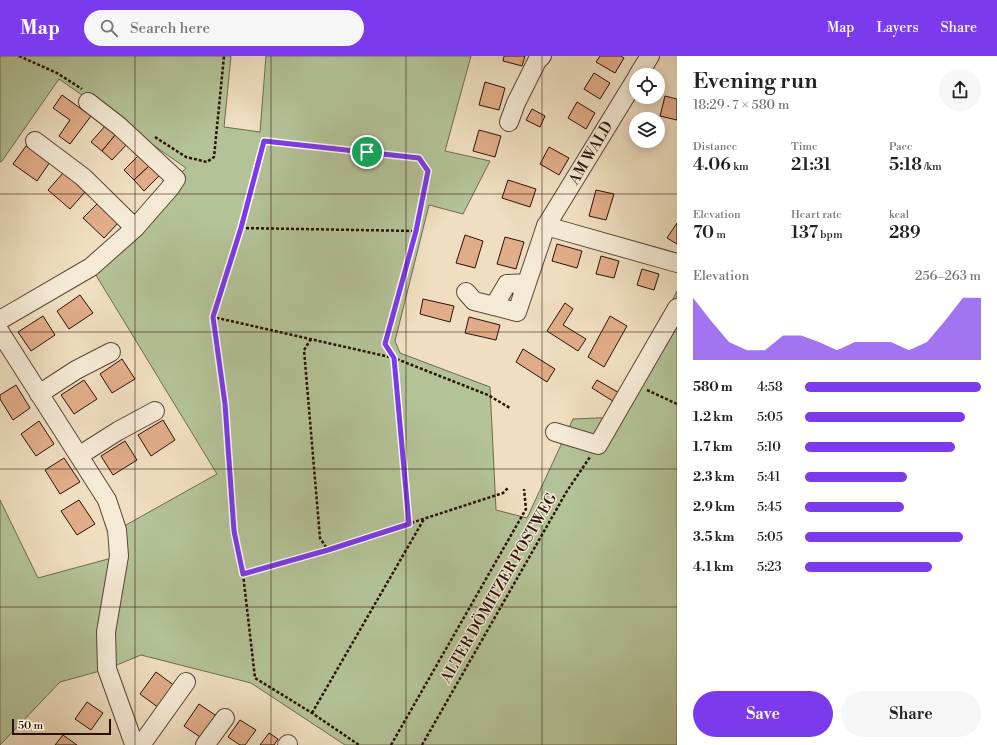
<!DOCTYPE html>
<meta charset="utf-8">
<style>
body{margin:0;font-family:"Libre Bodoni",serif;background:#f6f6f6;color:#222;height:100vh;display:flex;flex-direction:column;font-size:15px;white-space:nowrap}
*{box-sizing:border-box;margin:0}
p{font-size:13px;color:#767676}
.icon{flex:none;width:22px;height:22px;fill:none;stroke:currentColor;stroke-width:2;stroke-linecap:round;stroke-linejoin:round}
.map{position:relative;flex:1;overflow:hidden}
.details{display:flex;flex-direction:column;background:#fff;width:320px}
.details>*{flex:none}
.buttons{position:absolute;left:629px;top:12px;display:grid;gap:8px}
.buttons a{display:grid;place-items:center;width:36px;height:36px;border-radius:50%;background:#fff;box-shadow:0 2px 10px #0003;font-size:20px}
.scale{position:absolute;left:12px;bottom:10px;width:99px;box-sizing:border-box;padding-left:4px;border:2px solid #2b1107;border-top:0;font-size:11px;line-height:14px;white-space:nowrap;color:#2b1107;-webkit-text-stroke:3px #f5ead6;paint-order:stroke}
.pin{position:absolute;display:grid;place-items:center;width:34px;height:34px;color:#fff;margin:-17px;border:2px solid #fff;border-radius:50%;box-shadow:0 1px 4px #0007}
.round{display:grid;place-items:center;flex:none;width:42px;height:42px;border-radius:21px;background:#f6f6f6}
.head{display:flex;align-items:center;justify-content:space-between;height:68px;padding:0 16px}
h1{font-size:22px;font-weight:600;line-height:30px}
.stats{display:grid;grid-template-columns:repeat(3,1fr);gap:6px;height:68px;padding:4px 16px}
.stats div{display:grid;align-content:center}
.stats b{font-size:17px;font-weight:600}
.stats small{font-size:11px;font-weight:400}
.stats p{font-size:11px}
.chart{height:112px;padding:8px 16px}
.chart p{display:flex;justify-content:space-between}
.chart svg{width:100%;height:72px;margin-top:4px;fill:#7c3aed;opacity:.7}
.cta{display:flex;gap:8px;margin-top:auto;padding:8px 16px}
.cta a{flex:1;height:46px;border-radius:24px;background:#7c3aed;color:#fff;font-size:16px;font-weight:600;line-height:46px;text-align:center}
.cta a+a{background:#f6f6f6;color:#222}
ul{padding:0 16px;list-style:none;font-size:13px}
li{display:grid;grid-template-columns:64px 48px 1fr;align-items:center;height:30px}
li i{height:10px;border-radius:5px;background:#7c3aed}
header{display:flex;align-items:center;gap:24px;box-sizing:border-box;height:56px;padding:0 20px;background:#7c3aed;color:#fff}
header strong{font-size:19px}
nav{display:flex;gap:22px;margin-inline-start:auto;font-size:14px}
.search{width:280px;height:36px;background:#f6f6f6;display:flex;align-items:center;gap:10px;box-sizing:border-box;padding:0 14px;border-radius:22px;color:#767676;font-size:15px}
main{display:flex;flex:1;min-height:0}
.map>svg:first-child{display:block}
.green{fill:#b3c297;stroke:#6f6a4f}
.building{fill:#e1ad89;stroke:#2b1107}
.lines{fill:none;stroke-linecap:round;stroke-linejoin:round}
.minor-casing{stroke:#5c4435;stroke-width:20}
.path{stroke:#2b1107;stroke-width:2.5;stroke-dasharray:3 2;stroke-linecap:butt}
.minor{stroke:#f5ead6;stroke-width:18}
.route-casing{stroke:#fff;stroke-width:8}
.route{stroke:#7c3aed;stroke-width:5}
.grid{fill:none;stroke:#2b1107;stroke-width:1;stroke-opacity:0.55}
.labels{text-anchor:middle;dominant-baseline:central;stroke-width:3;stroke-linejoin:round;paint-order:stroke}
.street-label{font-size:15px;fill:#2b1107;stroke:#f5ead6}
</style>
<header>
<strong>Map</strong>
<div class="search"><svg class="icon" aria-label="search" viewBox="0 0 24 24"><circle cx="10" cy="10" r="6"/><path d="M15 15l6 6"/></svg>Search here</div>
<nav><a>Map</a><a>Layers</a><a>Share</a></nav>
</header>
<main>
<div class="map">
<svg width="677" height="689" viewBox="0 0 677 689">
<rect width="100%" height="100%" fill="#efdec0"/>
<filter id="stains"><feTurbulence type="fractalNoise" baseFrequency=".005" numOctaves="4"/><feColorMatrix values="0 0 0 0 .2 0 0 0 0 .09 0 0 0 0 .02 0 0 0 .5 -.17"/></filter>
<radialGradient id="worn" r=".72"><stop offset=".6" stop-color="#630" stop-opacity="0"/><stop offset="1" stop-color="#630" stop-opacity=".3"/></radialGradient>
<!-- green -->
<polygon class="green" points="0,0 231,0 224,71 260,76 266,0 471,0 445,95 490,105 463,158 429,149 395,285 400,297 490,331 496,454 527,462 573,363 621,361 627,335 677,235 677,689 345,689 251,627 141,599 107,613 60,626 0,689 0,444 38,522 119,500 117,474 217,418 91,211 186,112 59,23 2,105 0,106"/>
<!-- building -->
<g class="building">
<polygon points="504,0 525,0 522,10 503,5"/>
<polygon points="600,0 621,0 624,2 615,17 596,6"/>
<polygon points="594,17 610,27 600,43 584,33"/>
<polygon points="485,26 505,32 499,54 479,49"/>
<polygon points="62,39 91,60 70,88 59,80 70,64 53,52"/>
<polygon points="665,40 677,43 677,64 660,60"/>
<polygon points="577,46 595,57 586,73 568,62"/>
<polygon points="532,53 545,60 540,71 526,64"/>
<polygon points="106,69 116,78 102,95 91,86"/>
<polygon points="479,74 501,80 495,101 473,95"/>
<polygon points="116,78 127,88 112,104 102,95"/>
<polygon points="26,90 50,106 37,125 13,108"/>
<polygon points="549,91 569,102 559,119 540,108"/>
<polygon points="139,99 149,110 134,124 124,114"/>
<polygon points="149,110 159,120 144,135 134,124"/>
<polygon points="64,116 85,136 70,153 48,134"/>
<polygon points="508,124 536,133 530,151 502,142"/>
<polygon points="596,134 614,138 606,164 589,160"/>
<polygon points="98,147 118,167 104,182 83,162"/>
<polygon points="677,167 677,188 667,182"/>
<polygon points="465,179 483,185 475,212 456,207"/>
<polygon points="505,181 524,186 516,213 497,208"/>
<polygon points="557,188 582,195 577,212 552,205"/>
<polygon points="601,200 619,205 614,222 596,218"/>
<polygon points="642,213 659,218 654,234 637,229"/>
<polygon points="80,239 93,257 69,273 57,255"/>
<polygon points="423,243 454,250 450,266 420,258"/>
<polygon points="565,247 573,253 563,269 586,283 578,295 547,275"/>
<polygon points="43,260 55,279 31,295 18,276"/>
<polygon points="610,260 627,270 604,311 588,301"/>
<polygon points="469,261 500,269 496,284 465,277"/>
<polygon points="523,293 555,313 547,326 516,306"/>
<polygon points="122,303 135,323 112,337 100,318"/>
<polygon points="84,324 97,343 74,358 61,339"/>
<polygon points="597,324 621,338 616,347 592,332"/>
<polygon points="16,329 30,352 13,364 0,343 0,339"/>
<polygon points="163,364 175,384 151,400 138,379"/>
<polygon points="39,365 54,388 36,400 21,378"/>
<polygon points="125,385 137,404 113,419 101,400"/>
<polygon points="64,402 80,426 60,438 45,414"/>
<polygon points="79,444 95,468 77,479 61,455"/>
<polygon points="156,616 175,630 159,652 140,638"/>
<polygon points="87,646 103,657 91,674 75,663"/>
<polygon points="199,648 218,661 203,683 184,670"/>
<polygon points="240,664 256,674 245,689 240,689 228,681"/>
<polygon points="269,677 278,683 274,689 260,689"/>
<polygon points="63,679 77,689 55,689"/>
</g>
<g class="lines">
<defs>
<g id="minor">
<polyline points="638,19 650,0"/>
<polyline points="509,66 516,47 537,5 542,0"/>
<polyline points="35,85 83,121 135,172"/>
<polyline points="546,170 677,207"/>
<polyline points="526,227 507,228 494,250 517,256 546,170 636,23"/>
<polyline points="466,236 474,245 494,250"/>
<polyline points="0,264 91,211 135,172 170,132 176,123 119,70 88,46"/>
<polyline points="0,276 107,444 117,474 119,500 106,576 107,613 134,688"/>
<polyline points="39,338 76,314 111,296"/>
<polyline points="555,376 598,389 677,252"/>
<polyline points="80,399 118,375 155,355"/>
<polyline points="141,689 186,626"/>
<polyline points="205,689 225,662"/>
<polyline points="287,689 288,688"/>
</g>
</defs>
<!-- minor casing -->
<use href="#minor" class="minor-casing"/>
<!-- path -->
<g class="path">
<polyline points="19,0 57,17 82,33"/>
<polyline points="155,81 186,101 207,106 214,101 224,0"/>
<polyline points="241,172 416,175"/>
<polyline points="213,261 225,348 234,475 243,518 328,494 503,437 509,431"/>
<polyline points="311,283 304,294 320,482 328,494"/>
<polyline points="647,334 677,348"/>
<polyline points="409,468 394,302 385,287 416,175 428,115 419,102 264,85 241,172 213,261 394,302 488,339 510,352"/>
<polyline points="243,518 255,622 312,657 359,689"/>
<polyline points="312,657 424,463"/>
<polyline points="391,689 526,453 524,433"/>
<polyline points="422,689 567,435 590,401"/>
</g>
<!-- minor -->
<use href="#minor" class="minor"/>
</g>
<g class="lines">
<defs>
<polygon id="route" points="264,85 419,102 428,115 416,175 385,288 394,302 409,468 328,494 243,518 234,475 225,348 213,261 241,172"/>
</defs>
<!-- route casing -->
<use href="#route" class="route-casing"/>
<!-- route -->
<use href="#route" class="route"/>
</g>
<!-- grid -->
<path class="grid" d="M135,0V689M271,0V689M406,0V689M542,0V689M0,138H677M0,276H677M0,413H677M0,551H677"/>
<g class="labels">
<!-- street labels -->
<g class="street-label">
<text transform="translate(591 97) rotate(-59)">AM WALD</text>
<text transform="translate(499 532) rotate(-60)">ALTER DÖMITZER POSTWEG</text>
</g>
</g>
<rect width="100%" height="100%" filter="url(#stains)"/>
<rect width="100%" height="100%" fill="url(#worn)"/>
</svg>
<div class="buttons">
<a><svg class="icon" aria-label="locate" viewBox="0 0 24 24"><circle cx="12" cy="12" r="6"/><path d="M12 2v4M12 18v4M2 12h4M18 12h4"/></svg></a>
<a><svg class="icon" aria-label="layers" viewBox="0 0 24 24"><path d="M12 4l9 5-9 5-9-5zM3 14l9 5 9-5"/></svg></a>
</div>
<div class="scale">50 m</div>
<div class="pin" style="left:367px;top:96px;background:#1e9e55"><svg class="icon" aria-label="arrive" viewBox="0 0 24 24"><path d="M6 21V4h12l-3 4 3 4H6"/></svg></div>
</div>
<section class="details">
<div class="head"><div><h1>Evening run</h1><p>18:29 · 7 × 580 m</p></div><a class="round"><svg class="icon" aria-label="share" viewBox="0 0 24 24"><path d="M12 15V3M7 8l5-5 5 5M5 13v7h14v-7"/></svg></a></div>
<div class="stats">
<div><p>Distance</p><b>4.06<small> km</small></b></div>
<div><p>Time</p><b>21:31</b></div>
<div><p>Pace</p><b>5:18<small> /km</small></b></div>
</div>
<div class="stats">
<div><p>Elevation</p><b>70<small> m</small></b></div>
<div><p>Heart rate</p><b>137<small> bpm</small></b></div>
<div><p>kcal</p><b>289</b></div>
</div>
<div class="chart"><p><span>Elevation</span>256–263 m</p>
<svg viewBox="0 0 160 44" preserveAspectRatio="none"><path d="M0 44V6L10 20L20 33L30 38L40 38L50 29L60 29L70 33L80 38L90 33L100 33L110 33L120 38L130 33L140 20L150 6L160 6V44z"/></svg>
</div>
<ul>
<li><b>580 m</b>4:58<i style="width:100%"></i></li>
<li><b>1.2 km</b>5:05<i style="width:91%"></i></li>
<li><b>1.7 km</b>5:10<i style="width:85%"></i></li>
<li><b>2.3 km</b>5:41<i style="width:58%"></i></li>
<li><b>2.9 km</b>5:45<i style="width:56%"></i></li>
<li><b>3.5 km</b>5:05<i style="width:90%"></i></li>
<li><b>4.1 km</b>5:23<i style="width:72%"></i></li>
</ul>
<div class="cta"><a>Save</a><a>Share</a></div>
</section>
</main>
